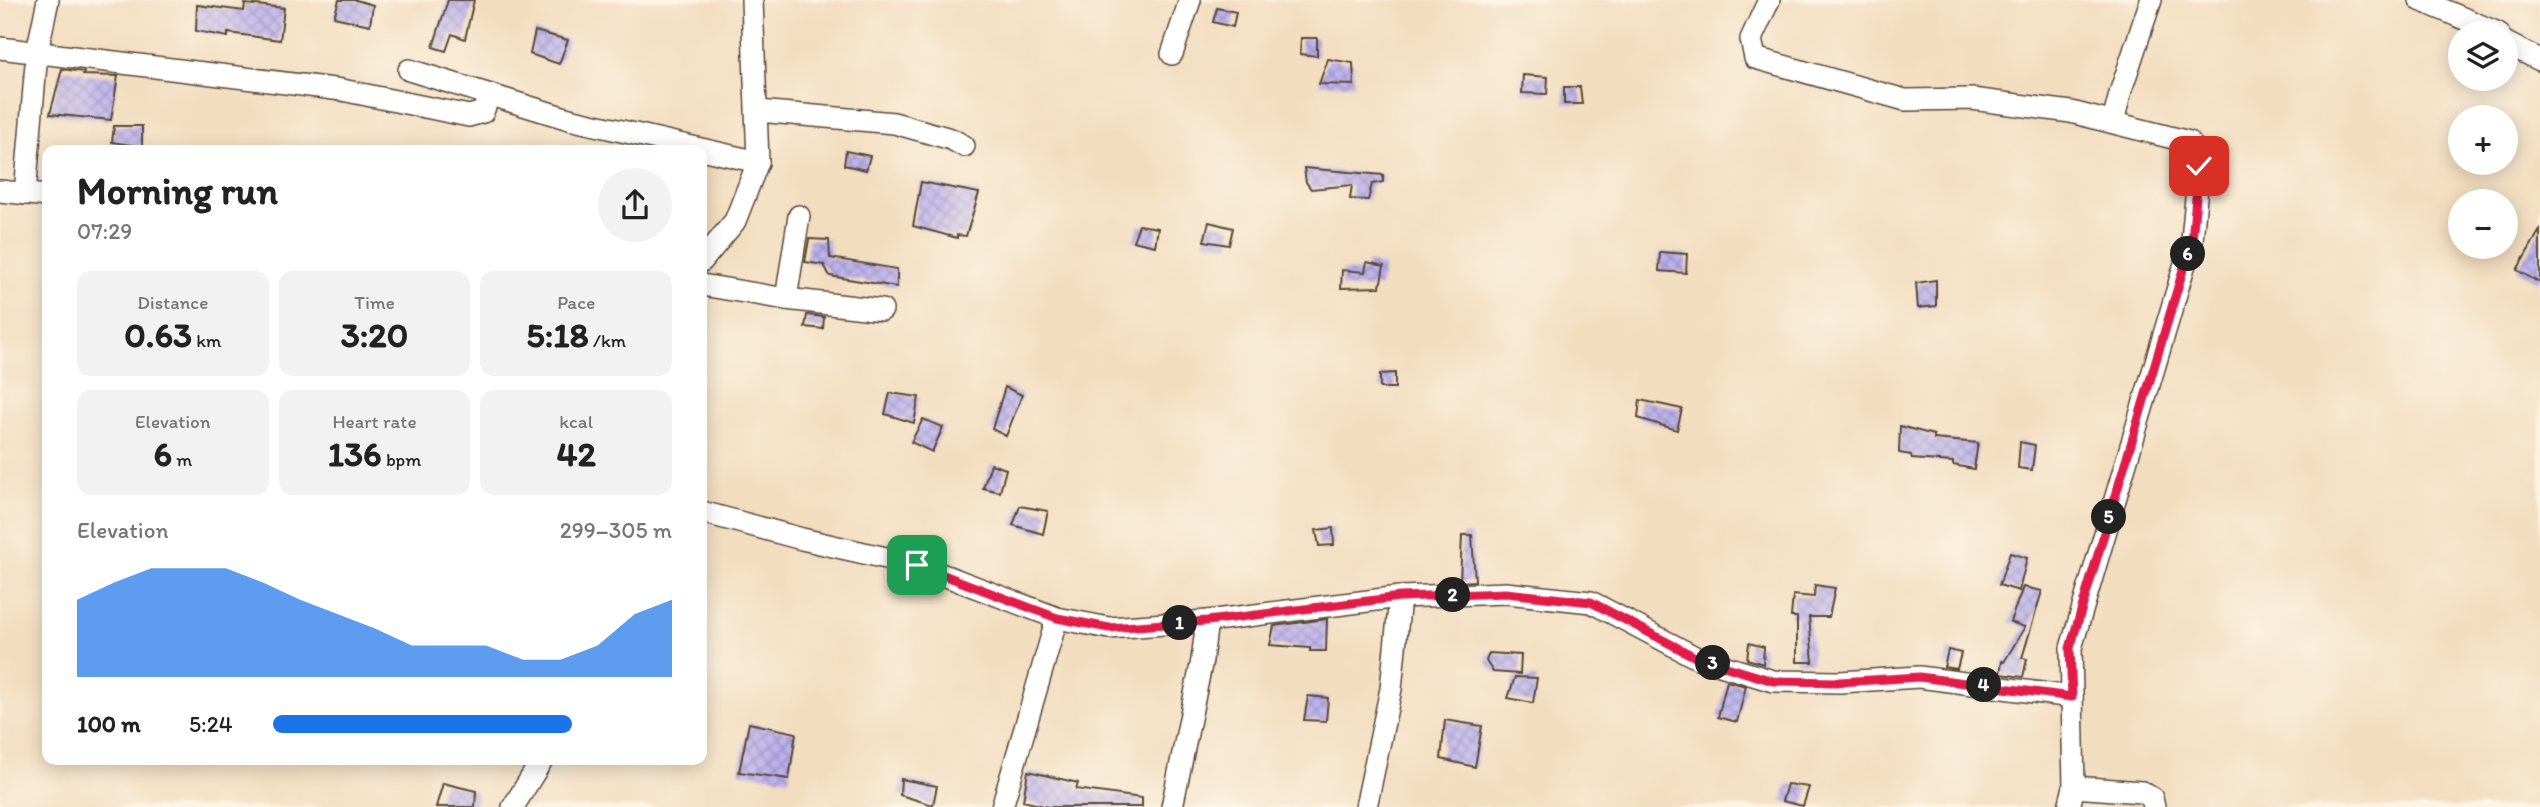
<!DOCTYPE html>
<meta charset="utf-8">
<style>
body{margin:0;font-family:Itim,sans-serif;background:#f2f2f2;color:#222;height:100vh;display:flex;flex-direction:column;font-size:26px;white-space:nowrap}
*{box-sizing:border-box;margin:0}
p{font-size:23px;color:#767676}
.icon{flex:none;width:38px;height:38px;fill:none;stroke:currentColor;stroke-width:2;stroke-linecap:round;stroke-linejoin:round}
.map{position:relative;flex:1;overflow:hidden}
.panel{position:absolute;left:42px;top:145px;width:665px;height:620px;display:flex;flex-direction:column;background:#fff;border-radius:14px;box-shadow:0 4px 18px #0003}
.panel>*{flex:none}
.fabs{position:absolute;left:2448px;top:21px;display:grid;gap:14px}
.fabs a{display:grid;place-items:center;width:70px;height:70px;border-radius:50%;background:#fff;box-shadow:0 4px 18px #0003;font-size:35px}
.pin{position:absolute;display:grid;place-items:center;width:60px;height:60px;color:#fff;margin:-30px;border-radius:14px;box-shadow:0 4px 10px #0006}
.km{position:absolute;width:35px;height:35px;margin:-18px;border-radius:50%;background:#222;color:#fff;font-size:19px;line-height:35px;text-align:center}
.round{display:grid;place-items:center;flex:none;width:74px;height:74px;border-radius:37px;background:#f2f2f2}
.head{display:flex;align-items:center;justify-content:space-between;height:119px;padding:0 35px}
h1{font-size:38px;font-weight:700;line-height:52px}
.figures{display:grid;grid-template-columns:repeat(3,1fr);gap:10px;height:119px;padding:7px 35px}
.figures div{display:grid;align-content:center;border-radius:14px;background:#f2f2f2;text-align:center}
.figures b{font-size:35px;font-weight:700}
.figures small{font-size:19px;font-weight:400}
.figures p{font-size:19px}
.chart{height:196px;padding:14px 35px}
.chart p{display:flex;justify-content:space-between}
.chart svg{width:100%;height:126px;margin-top:7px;fill:#1a73e8;opacity:.7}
ul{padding:0 35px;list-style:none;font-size:23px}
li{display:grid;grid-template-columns:112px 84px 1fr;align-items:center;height:52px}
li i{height:18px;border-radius:9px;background:#1a73e8}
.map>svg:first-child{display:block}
.building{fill:url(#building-cross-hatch)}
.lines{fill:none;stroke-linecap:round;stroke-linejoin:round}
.minor-casing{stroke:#574536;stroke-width:24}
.minor{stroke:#fff;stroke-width:21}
.route-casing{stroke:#fff;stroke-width:14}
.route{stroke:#e11d48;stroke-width:9}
</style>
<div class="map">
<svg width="2540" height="807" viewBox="0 0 2540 807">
<defs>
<pattern id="building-cross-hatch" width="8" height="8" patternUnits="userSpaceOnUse" patternTransform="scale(1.75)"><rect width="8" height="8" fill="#bcb1ed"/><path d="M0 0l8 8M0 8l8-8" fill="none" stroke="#9a90bf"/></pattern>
</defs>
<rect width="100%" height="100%" fill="#fcf5e5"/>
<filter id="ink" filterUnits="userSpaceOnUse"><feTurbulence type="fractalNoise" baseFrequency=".0143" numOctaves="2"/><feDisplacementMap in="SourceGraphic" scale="14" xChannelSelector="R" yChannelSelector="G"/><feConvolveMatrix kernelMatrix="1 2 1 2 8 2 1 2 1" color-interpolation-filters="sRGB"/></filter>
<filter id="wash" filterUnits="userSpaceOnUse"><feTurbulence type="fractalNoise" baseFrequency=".00686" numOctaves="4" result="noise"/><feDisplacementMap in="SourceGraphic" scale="28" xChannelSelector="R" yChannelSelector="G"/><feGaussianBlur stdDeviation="1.57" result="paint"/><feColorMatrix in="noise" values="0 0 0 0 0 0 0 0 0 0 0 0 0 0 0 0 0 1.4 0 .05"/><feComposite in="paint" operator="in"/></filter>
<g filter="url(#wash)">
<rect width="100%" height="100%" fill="#f3ddbf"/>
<g id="blocks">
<!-- building -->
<g class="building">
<polygon points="339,0 356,0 373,5 370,25 334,17"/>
<polygon points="448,0 474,0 465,39 452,34 446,51 433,47"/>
<polygon points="245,4 284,8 280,40 228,33 228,37 196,31 197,5 244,11"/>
<polygon points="1217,8 1236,12 1233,27 1213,22"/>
<polygon points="535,31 568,40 559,64 530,54"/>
<polygon points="1301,38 1317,38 1317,56 1300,54"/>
<polygon points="1328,59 1353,63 1354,85 1319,84"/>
<polygon points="62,69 84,72 83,75 118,76 111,120 50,114"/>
<polygon points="1523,75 1548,77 1547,94 1522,93"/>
<polygon points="1564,87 1580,87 1582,104 1564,104"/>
<polygon points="114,126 142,126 142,147 112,142"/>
<polygon points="846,151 870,156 866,170 844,165"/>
<polygon points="1304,168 1383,175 1383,182 1372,184 1368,200 1350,199 1352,185 1311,189 1306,182"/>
<polygon points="921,182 979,193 966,236 957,235 957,238 913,226"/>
<polygon points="1209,222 1233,228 1229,245 1204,241"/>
<polygon points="1139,225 1158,228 1155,246 1133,241"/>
<polygon points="2540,230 2540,283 2517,270"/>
<polygon points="809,239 829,240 830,258 897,269 897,287 830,276 824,265 805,262"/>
<polygon points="1660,252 1687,254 1686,273 1659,271"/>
<polygon points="1367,262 1384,266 1380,287 1341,288 1342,270 1365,272"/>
<polygon points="1936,280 1936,306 1918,308 1916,283"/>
<polygon points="807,315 824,317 823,329 805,327"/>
<polygon points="1395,373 1395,388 1380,388 1380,374"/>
<polygon points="1005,387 1022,395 1006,436 992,429"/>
<polygon points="890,393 919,397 914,423 885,414"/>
<polygon points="1640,400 1682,409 1677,430 1638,418"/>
<polygon points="923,419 943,427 932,452 911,442"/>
<polygon points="1900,426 1934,435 1934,439 1978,443 1974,469 1953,465 1953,462 1912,459 1911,455 1899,453"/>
<polygon points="2020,442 2035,445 2032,470 2018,468"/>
<polygon points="991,464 1006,469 1000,492 983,488"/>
<polygon points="1020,506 1048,511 1043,534 1013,525"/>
<polygon points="1333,528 1334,545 1319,546 1316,530"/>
<polygon points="1462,535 1472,535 1475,581 1460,582"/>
<polygon points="2010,553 2027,558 2019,591 1999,585"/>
<polygon points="1815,585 1835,588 1829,617 1809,617 1813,662 1797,662 1797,617 1791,617 1793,595 1814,597"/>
<polygon points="2023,587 2042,591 2022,658 2027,659 2023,677 2000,674 2002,661 2004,662 2025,627 2010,622"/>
<polygon points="1327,619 1326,651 1310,651 1310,648 1270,645 1274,626"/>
<polygon points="1749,643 1764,647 1763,664 1747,659"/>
<polygon points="1948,650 1961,653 1957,669 1944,667"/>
<polygon points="1489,653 1521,655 1520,674 1493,672 1486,661"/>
<polygon points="1515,677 1537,678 1533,703 1508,698"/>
<polygon points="1727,681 1746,686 1737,722 1718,717"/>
<polygon points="1308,696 1328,698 1326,721 1304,720"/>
<polygon points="1445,720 1482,726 1475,767 1441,759"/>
<polygon points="749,723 796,733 789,779 739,772"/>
<polygon points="1028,771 1078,783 1076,789 1142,798 1142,807 1048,807 1023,801"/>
<polygon points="901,779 937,786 933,805 900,795"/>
<polygon points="443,783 476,791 475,807 436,807"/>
<polygon points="1787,784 1809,787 1803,806 1782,801"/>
</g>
</g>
</g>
<g filter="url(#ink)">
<use href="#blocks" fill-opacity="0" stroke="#574536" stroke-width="2"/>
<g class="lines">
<defs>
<g id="minor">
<polyline points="1769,0 1751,39 1755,58 1905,100 1972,99 2071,112 2189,142 2197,152 2199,166 2192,240 2071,648 2074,787 2069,807"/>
<polyline points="2420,0 2498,33"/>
<polyline points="2506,43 2540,60"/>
<polyline points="0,48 342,90 469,116 483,112 489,96"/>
<polyline points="1172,54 1190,0"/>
<polyline points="409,70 569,119 758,162"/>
<polyline points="758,111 894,123 951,139 964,146"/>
<polyline points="2113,122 2121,90 2151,0"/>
<polyline points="0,191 47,196"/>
<polyline points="25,194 37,52 48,0"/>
<polyline points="702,261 735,221 758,162 752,0"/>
<polyline points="702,285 786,299 882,310"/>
<polyline points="786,299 799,216"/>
<polyline points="702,512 802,539 917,565 1057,618 1109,628 1207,621 1400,597 1506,593 1591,602 1697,658 1773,681 1840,682 1919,677 2072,697"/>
<polyline points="2074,787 2142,792 2152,798 2154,807"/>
<polyline points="513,807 542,760"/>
<polyline points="1002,807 1057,618"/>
<polyline points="1172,807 1202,660 1207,621"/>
<polyline points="1366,807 1391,689 1400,597"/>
</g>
</defs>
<!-- minor casing -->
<use href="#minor" class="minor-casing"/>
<!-- minor -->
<use href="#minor" class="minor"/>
</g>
</g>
<g class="lines" filter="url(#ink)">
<defs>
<polyline id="route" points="917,565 1057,618 1109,628 1207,621 1400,597 1506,593 1591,602 1697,658 1773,681 1840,682 1919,677 2072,697 2070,648 2192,240 2199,166"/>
</defs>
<!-- route casing -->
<use href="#route" class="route-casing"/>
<!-- route -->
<use href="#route" class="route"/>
</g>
</svg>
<div class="fabs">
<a><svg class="icon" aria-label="layers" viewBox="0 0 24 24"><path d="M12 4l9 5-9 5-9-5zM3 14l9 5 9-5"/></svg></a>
<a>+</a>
<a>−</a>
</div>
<div class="pin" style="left:917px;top:565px;background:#1e9e55"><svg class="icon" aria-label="arrive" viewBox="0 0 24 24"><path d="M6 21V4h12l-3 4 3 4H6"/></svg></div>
<div class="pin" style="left:2199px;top:166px;background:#d93025"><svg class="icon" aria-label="check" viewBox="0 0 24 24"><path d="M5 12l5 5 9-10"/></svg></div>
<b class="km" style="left:1180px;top:623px">1</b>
<b class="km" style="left:1453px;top:595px">2</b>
<b class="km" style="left:1713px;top:663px">3</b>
<b class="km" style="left:1984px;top:685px">4</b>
<b class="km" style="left:2109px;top:517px">5</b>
<b class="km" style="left:2188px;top:254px">6</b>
<section class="panel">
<div class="head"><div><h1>Morning run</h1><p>07:29</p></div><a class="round"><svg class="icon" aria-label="share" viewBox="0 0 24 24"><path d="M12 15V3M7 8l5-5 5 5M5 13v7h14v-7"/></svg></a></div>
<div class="figures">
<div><p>Distance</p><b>0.63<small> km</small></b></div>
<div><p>Time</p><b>3:20</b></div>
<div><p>Pace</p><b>5:18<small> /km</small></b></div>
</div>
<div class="figures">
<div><p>Elevation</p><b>6<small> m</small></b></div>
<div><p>Heart rate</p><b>136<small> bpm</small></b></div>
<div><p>kcal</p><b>42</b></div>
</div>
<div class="chart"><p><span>Elevation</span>299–305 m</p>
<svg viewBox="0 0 160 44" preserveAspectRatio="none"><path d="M0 44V17L10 11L20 6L30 6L40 6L50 11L60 17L70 22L80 27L90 33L100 33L110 33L120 38L130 38L140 33L150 22L160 17V44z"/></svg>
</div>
<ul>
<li><b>100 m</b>5:24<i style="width:75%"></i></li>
</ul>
</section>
</div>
